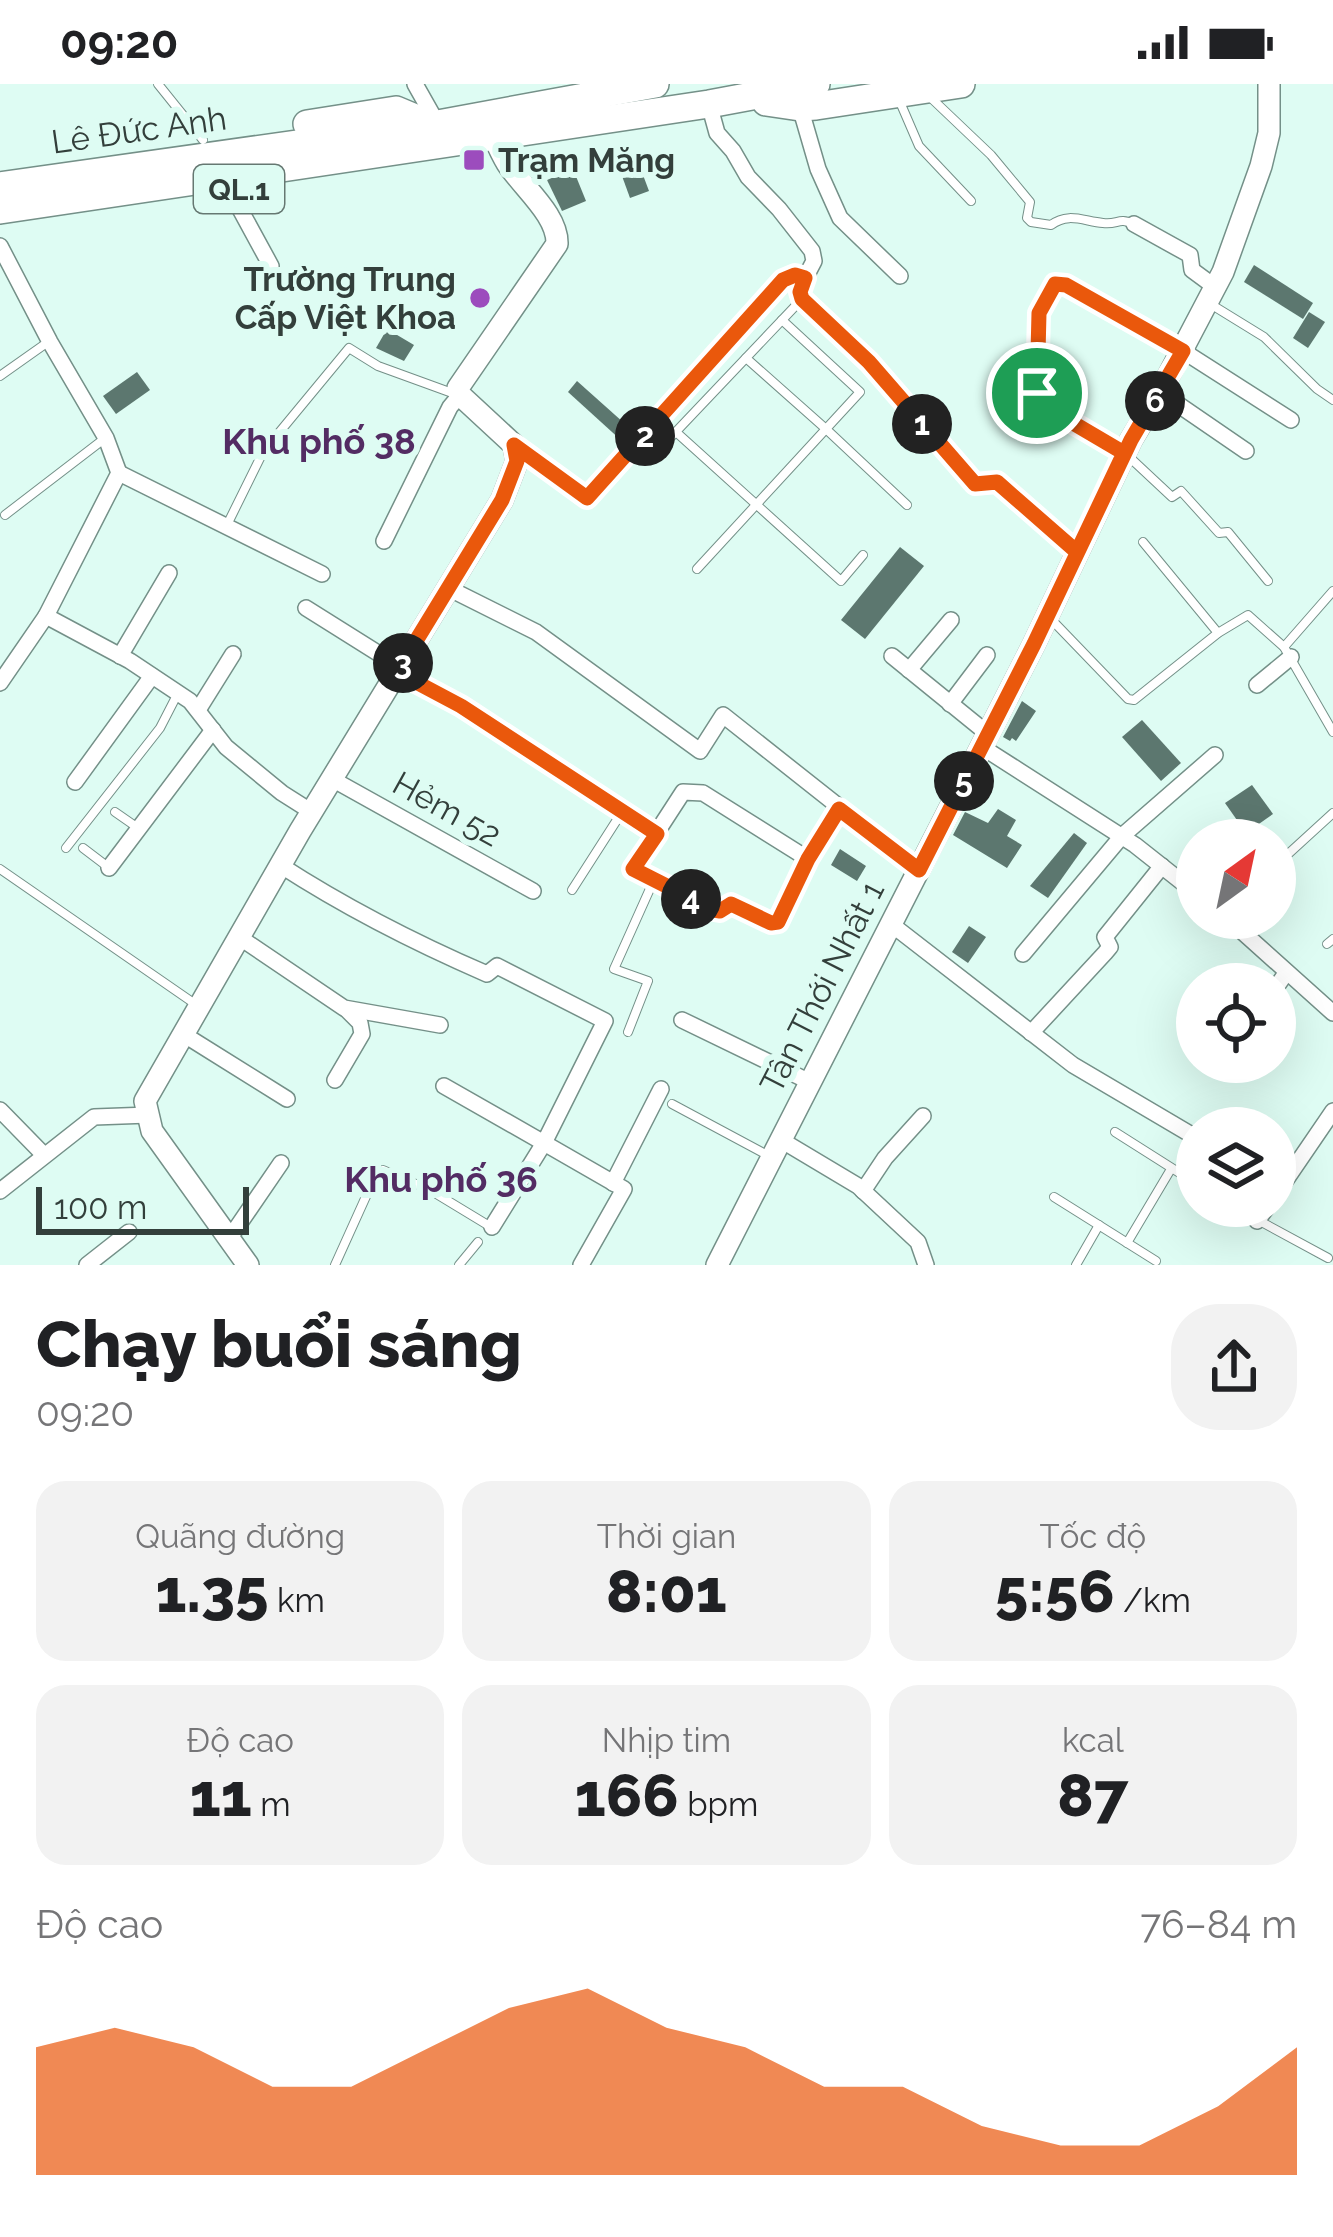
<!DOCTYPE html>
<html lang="vi">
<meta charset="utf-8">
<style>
body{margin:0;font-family:Raleway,sans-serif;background:#f2f2f2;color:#202124;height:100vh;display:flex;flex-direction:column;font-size:45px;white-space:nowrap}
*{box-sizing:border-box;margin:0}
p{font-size:39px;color:#757577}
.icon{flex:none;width:66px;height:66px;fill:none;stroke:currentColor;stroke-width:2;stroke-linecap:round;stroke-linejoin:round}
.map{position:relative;height:1181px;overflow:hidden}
.panel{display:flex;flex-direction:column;background:#fff;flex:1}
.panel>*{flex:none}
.needle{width:78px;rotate:33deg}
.buttons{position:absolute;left:1176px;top:735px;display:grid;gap:24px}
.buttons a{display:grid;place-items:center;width:120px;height:120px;border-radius:50%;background:#fff;box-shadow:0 12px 48px #0002;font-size:60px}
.scale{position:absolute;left:36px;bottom:30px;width:213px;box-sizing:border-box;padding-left:12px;border:6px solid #333f3b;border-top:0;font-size:33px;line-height:42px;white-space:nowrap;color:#333f3b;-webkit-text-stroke:9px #defcf3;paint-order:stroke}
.pin{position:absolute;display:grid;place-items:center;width:102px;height:102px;color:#fff;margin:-51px;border:6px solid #fff;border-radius:50%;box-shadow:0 3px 12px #0007}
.km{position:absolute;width:60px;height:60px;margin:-30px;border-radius:50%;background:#222;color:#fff;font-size:33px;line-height:60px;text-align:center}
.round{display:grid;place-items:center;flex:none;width:126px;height:126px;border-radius:48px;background:#f2f2f2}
.head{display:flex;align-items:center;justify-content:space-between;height:204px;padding:0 36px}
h1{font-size:66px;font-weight:800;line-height:90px}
.metrics{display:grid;grid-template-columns:repeat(3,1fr);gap:18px;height:204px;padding:12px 36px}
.metrics div{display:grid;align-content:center;border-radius:30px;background:#f2f2f2;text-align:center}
.metrics b{font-size:60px;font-weight:800}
.metrics small{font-size:33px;font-weight:400}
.metrics p{font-size:33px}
.chart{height:336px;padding:24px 36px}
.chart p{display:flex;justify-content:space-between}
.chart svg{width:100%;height:216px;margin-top:12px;fill:#ea580c;opacity:.7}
.status{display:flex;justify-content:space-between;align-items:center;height:84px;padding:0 60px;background:#fff;direction:ltr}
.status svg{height:33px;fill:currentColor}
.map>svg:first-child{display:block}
.building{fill:#5c776f}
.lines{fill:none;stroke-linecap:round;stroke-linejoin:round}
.lane-casing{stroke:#749088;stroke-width:10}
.street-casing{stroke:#749088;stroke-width:18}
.secondary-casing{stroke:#749088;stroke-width:24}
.highway-casing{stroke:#749088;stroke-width:30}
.lane{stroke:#fff;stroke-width:8}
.street{stroke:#fff;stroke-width:15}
.secondary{stroke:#fff;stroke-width:21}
.highway{stroke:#fff;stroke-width:27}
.route-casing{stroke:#fff;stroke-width:24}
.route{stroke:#ea580c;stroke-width:15}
.poi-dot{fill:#9c4cbd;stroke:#defcf3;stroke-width:4.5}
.labels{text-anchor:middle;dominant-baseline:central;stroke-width:12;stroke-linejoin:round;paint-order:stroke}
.shield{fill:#defcf3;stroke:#667872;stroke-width:3}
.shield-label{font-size:30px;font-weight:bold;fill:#333f3b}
.street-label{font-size:33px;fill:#333f3b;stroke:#defcf3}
.poi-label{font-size:33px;font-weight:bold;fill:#333f3b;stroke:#defcf3;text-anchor:start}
.neighbourhood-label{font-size:36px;font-weight:bold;fill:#532c63;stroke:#defcf3}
</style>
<div class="status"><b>09:20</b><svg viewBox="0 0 49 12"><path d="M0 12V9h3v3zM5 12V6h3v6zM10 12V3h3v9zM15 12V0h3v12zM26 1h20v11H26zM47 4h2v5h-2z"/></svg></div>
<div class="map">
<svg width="1333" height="1181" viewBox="0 0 1333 1181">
<rect width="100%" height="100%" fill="#defcf3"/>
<!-- building -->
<g class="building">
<polygon points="637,75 649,107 630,114 618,81"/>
<polygon points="573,85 586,117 562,127 547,96"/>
<polygon points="1254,181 1313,219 1303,235 1244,198"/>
<polygon points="1309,228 1325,238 1308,264 1293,254"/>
<polygon points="387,245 414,261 404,277 376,264"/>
<polygon points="137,288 150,306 116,330 103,312"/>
<polygon points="577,297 633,347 623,358 568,308"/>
<polygon points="900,463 924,482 865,555 841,536"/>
<polygon points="1022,617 1036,627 1016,657 1012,654 1010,657 1003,653"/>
<polygon points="1142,636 1181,679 1161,697 1122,653"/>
<polygon points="1252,701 1273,730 1246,749 1225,719"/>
<polygon points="998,725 1016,736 1007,752 1022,761 1007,784 953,751 965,728 988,739"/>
<polygon points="1074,749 1087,759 1048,814 1030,802"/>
<polygon points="840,765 866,782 857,797 831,781"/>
<polygon points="969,842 986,853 968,879 952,868"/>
</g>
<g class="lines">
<defs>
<g id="lane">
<polyline points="158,0 203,56"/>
<path d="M929,12L991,71L1030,118L1027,134L1031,138L1051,141C1068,128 1083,137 1103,139C1118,141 1118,133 1134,140"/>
<polyline points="900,18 919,62 971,117"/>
<polyline points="1212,221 1264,253 1317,305 1333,316"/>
<polyline points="746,274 826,345 907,421"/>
<polyline points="0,292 48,258"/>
<polyline points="676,348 841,497 863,471"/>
<polyline points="1126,370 1172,413 1181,407 1219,449 1228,448 1268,497"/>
<polyline points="650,375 802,215 869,278 975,400 997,397 1073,465"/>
<polyline points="5,431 104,355"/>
<polyline points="227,441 263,368 349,264 378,282 455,310"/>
<polyline points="1143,458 1218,549"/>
<polyline points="697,485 860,308 782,236"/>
<polyline points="1048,532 1128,615 1134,616 1218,549 1248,531 1284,563 1333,648"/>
<polyline points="1284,563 1333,507"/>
<polyline points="115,728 138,744"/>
<polyline points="66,764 160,644 177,611"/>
<polyline points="83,764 108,783"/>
<polyline points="1275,782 1333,729"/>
<polyline points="0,785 198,922"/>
<polyline points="572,806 622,728"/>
<polyline points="1327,860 1333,855"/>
<polyline points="628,948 648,897 614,885 653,798"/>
<polyline points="672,1020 771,1073"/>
<polyline points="1115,1048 1197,1100"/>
<polyline points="383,1086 430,1106 491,1143"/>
<polyline points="1054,1113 1156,1177"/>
<polyline points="1232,1122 1328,1174"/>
<polyline points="1127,1159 1171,1085"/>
<polyline points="335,1181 368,1108"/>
<polyline points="459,1181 478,1158"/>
<polyline points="1076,1181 1099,1141"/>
</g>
<g id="street">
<polyline points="415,0 437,39"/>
<polyline points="709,20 717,49 733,67 748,93 779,125 812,167 814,177 802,200 802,215"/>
<polyline points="800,23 818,85 840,134 900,192"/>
<polyline points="235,106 241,127 271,182"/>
<polyline points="1134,140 1190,171 1192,186 1215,203"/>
<polyline points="0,162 50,258 106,354 119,389 46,532 130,577 190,617 226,663 282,709 312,728"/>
<polyline points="1160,308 1246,367"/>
<path d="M514,361L587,414L641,356L766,214C778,202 787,190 805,194"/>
<polyline points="1124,369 1056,329 1037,309 1039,228 1055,200 1066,201 1183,267 1291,336"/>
<polyline points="119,389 322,490"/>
<polyline points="384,457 450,323 460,311"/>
<polyline points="448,504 536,548 700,667 723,631 919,786"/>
<polyline points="306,524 400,583"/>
<polyline points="120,572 169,489"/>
<polyline points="892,572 988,650"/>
<polyline points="909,586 951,536"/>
<polyline points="397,588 461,622 657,750"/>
<polyline points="0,599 46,532"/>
<polyline points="1257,601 1291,573"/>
<polyline points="950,620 987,571"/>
<polyline points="198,626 233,570"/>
<polyline points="982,663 1135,761 1197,810"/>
<polyline points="332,695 533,807"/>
<polyline points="75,698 152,592"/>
<polyline points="808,775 703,709 683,708 633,785 714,827 720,827 727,820 731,820 776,839 808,775 839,725"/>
<path d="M280,781C348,825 413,858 487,890L497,882L605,937L544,1059L444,1002"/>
<polyline points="109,784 213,646"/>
<polyline points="1227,834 1333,929"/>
<polyline points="891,840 1073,981 1190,1050"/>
<polyline points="239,853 344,924 440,941"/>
<polyline points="1023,870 1122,752 1215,671"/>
<polyline points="1275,905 1286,889"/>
<polyline points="682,936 810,998"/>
<polyline points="1031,949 1105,869 1110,863 1105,853 1162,782"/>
<polyline points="183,950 287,1015"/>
<polyline points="335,996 362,950 360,939 347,926"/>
<polyline points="0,1026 44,1071"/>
<polyline points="781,1056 858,1102 918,1158 926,1181"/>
<polyline points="613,1099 661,1005"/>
<polyline points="0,1107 94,1033 149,1031"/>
<polyline points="863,1107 885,1074 923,1032"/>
<polyline points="1275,1112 1333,1027"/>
<polyline points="1257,1137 1268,1122"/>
<polyline points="492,1143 544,1059 624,1105 581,1181"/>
<polyline points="229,1155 281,1079"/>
<polyline points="87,1181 129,1148"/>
</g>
<g id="secondary">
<path d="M248,1181L152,1047L145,1017L300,747L502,416L517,377L514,361L460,311L458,304L557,160C558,131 523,104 507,79C502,71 498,62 494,53"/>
<polyline points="717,1181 1034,560 1131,356 1160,308 1223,188 1261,82 1269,49 1269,0"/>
</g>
<g id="highway">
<polyline points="766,18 800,23 816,22 961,0"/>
<polyline points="307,40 396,26 427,39"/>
<polyline points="0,102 438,40 655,0"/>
<polyline points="0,126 709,20 816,0"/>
</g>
</defs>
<!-- lane casing -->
<use href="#lane" class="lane-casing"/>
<!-- street casing -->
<use href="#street" class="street-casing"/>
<!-- secondary casing -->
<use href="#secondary" class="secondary-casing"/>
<!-- highway casing -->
<use href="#highway" class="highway-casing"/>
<!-- lane -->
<use href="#lane" class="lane"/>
<!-- street -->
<use href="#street" class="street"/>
<!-- secondary -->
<use href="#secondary" class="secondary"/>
<!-- highway -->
<use href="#highway" class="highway"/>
</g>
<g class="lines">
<defs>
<polyline id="route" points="1037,309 1056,329 1124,369 1077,468 997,398 975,400 869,278 802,215 800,208 805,194 795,191 783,196 587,414 514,361 517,377 502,416 397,588 461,622 657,750 633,785 714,826 720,827 731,820 771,839 778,838 808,775 839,725 919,786 1034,560 1131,356 1183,267 1066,201 1055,200 1039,229 1037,309"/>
</defs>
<!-- route casing -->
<use href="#route" class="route-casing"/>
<!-- route -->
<use href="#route" class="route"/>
</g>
<!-- markers -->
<g class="poi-dot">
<rect x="462" y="64" width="24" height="24" rx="6"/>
<circle cx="480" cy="214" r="12"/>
</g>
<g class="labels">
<!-- shield labels -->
<rect class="shield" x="194" y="81" width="90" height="48" rx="9"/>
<g class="shield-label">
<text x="239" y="105">QL.1</text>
</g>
<!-- street labels -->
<g class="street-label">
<text transform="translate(139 46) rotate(-8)">Lê Đức Anh</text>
<text transform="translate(447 725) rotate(29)">Hẻm 52</text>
<text transform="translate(822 903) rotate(-63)">Tân Thới Nhất 1</text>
</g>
<!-- poi labels -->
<g class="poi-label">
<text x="498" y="76">Trạm Măng</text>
<text x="456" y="195" text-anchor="end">Trường Trung<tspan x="456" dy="38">Cấp Việt Khoa</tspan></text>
</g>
<!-- neighbourhood labels -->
<g class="neighbourhood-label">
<text x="319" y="357">Khu phố 38</text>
<text x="441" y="1095">Khu phố 36</text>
</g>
</g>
</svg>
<div class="buttons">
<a><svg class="needle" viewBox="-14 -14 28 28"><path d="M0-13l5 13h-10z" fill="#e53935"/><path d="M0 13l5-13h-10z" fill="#757577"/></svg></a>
<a><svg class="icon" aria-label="locate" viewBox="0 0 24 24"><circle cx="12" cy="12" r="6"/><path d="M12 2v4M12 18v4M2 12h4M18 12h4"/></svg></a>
<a><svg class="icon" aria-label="layers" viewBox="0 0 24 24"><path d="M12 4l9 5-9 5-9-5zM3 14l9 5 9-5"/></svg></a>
</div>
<div class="scale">100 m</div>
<div class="pin" style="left:1037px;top:309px;background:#1e9e55"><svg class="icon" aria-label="arrive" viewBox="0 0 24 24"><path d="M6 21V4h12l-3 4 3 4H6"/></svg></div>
<b class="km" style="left:922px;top:340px">1</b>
<b class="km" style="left:645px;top:352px">2</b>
<b class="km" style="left:403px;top:579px">3</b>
<b class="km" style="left:691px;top:815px">4</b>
<b class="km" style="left:964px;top:697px">5</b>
<b class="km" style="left:1155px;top:317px">6</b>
</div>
<section class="panel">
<div class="head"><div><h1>Chạy buổi sáng</h1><p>09:20</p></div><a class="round"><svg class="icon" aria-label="share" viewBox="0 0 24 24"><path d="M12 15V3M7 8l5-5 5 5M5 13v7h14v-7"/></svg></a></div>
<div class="metrics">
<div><p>Quãng đường</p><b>1.35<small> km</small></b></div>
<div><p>Thời gian</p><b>8:01</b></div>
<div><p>Tốc độ</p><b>5:56<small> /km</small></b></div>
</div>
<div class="metrics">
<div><p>Độ cao</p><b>11<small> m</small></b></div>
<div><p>Nhịp tim</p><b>166<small> bpm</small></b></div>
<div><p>kcal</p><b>87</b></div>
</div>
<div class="chart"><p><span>Độ cao</span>76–84 m</p>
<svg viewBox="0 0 160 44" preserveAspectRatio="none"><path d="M0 44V18L10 14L20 18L30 26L40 26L50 18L60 10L70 6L80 14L90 18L100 26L110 26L120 34L130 38L140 38L150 30L160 18V44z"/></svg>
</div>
</section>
